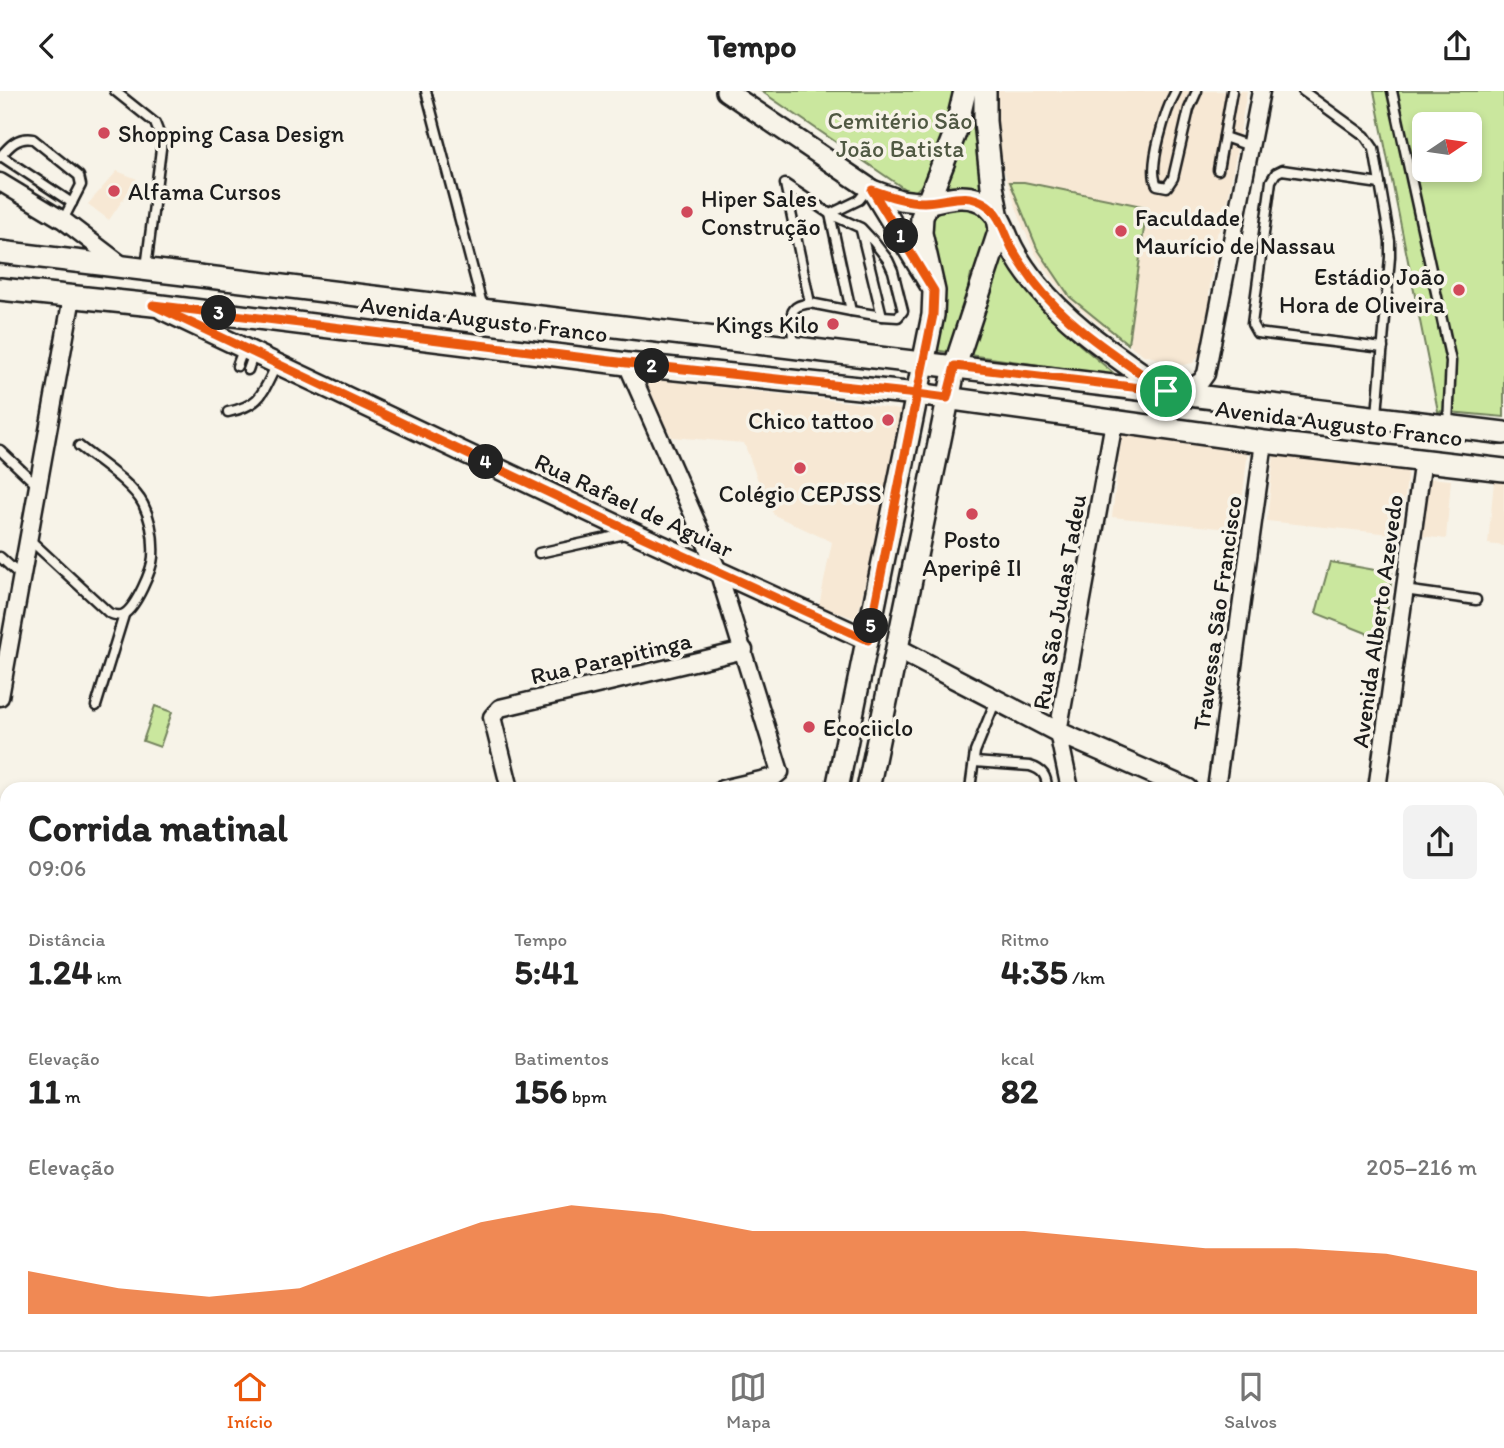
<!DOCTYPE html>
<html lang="pt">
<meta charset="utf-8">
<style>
body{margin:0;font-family:Itim,sans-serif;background:#f2f2f2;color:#222;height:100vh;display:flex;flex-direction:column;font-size:26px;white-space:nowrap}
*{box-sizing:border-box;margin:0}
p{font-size:23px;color:#767676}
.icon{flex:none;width:38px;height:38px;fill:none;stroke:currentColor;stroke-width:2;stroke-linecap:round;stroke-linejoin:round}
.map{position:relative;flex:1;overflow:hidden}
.drawer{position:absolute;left:0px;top:691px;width:1505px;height:569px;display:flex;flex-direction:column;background:#fff;border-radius:21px 21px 0 0;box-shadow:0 4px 10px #0003}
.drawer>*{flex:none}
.needle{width:46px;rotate:77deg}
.tools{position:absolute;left:1412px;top:21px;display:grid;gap:14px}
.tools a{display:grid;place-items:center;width:70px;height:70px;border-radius:10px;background:#fff;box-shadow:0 4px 10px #0003;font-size:35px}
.pin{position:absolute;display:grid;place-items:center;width:60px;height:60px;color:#fff;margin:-30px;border:4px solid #fff;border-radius:50%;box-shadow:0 2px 7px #0007}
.km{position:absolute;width:35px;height:35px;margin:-18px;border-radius:50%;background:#222;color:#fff;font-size:19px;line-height:35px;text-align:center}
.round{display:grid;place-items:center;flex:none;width:74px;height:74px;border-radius:10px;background:#f2f2f2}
.summary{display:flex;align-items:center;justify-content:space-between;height:119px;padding:0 28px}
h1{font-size:38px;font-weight:800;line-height:52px}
.metrics{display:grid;grid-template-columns:repeat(3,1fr);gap:10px;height:119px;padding:7px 28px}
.metrics div{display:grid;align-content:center}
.metrics b{font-size:35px;font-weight:800}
.metrics small{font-size:19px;font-weight:400}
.metrics p{font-size:19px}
.chart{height:196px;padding:14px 28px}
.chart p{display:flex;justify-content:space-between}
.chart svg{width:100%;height:126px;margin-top:7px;fill:#ea580c;opacity:.7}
header{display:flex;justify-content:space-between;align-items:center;height:91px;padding:0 28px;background:#fff;font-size:32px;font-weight:800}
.tab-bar{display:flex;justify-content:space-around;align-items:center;height:98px;border-top:2px solid #e0e0e0;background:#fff;font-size:19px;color:#767676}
.tab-bar a{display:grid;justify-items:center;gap:4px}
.tab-bar .current{color:#ea580c}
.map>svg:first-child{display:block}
.built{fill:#f7e8d4}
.green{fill:#cae79e;stroke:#73825d;stroke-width:2;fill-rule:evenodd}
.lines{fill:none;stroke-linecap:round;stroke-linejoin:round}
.canal{stroke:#86c4e6;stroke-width:16}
.service-casing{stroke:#1c1c1c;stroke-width:13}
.minor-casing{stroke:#1c1c1c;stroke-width:21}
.tertiary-casing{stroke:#1c1c1c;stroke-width:24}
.secondary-casing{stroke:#1c1c1c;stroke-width:26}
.service{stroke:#f7f3e8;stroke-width:8}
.minor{stroke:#f7f3e8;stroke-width:16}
.tertiary{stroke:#f7f3e8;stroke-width:19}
.secondary{stroke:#f7f3e8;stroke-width:21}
.route-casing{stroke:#fff;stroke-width:14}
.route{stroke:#ea580c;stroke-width:9}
.poi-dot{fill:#d1495b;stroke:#f7f3e8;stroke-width:2.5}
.labels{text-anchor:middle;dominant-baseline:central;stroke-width:7;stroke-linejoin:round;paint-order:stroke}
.park-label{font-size:24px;fill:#505943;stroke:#f7f3e8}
.poi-label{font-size:24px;fill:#1c1c1c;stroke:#f7f3e8;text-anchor:start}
.street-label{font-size:24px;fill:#1c1c1c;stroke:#f7f3e8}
</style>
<header><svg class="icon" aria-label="back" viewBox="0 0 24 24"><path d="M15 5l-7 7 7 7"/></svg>Tempo<svg class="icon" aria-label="share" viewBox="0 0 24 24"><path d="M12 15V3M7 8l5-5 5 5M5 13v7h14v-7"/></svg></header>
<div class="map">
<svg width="1504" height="1259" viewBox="0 0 1504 1259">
<rect width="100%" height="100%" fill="#f7f3e8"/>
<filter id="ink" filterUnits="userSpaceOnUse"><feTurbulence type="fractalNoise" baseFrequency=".0143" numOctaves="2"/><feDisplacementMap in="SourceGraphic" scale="14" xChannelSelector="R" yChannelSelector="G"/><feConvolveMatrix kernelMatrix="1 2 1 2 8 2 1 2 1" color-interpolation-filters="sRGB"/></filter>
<g filter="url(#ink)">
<!-- built -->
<g class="built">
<polygon points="996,0 1247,0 1224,132 1216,144 1209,203 1211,209 1199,265 1193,272 1183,274 1144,264 1097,232 1068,208 1049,183 1035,162 1023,136 1001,72 996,41"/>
<polygon points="117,80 137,88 109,129 88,113"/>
<polygon points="648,288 857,312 905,320 857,528 819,515 832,451 774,424 763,403 744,352 672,346 645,299"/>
<polygon points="1122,340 1248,358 1239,439 1112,426"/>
<polygon points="1274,363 1408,376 1401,444 1267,430"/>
<polygon points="1428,387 1451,389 1446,448 1422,445"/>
<polygon points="1494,390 1504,392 1504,455 1488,453"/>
</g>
<!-- green -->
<g class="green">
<path d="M761,0H957C949,33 940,82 912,103Z"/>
<polygon points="973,0 977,0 985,103 937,104"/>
<path d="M1374,0H1504V326L1438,320ZM1424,33H1470V79H1424Z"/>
<polygon points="1010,91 1024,91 1147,116 1128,253 1070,206 1037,157"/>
<polygon points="966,113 983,122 993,137 980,174 971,183 953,262 935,259 929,133 940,119"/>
<polygon points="1004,154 1034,204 1079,253 1117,285 969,264"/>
<polygon points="1330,471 1392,482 1384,549 1316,522"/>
<polygon points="155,615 172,621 160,656 143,650"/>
</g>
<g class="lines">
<!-- canal -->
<g class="canal">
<polyline points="0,1037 7,1036"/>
<polyline points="1498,1251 1504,1250"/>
<polyline points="1302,1253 1304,1259"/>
<polyline points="1459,1259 1487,1253"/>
</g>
<defs>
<g id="service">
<polyline points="115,0 155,32 162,50 146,177"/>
<polyline points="426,0 483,217"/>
<path d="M1176,0C1166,18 1147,77 1157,94L1167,96L1173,87L1189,18L1197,0"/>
<polyline points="1303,0 1365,45 1374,58 1390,150 1390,166 1377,324"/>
<polyline points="1392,0 1451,270 1448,333"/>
<polyline points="1224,46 1250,55"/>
<polyline points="1,65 72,112"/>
<path d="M0,66C9,55 18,45 33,48L79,85L81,94L63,129"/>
<polyline points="1218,79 1232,0"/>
<polyline points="1380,93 1282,79 1276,82 1271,90 1252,233 1257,242 1383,257"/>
<polyline points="830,123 859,109 868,98"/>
<polyline points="810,212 851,220 830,123"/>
<polyline points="851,220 882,225 861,139"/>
<path d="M793,255L792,222C795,214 802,214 810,212L785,93L830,123L861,137L874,151L888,169L893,180L903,220L898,226L882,225"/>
<polyline points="237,275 243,259"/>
<polyline points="248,279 254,262"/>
<path d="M228,321C261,314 262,303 276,275"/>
<polyline points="0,359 38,395"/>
<path d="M29,448L109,522C114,524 119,526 124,523C136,516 152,479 153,466C154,448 151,429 143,413C132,392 97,370 79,355"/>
<polyline points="539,462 625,443"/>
<polyline points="0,466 21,485"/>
<polyline points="1404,499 1476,509"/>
<polyline points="96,615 124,524"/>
<path d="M974,671L1030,675C1043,679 1047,685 1047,698"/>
<polyline points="970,698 975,661 996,609"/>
<polyline points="390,1253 391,1259"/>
<polyline points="216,1259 221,1253"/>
<polyline points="683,1259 683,1253"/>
</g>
<g id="minor">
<polyline points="0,91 63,129 122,174"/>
<polyline points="627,273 718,480 780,681 774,686 722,698"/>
<polyline points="1182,302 1201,290 1206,283 1261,0"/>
<polyline points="0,606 72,206"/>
<polyline points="510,698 492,626 500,617 744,559"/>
<polyline points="1070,698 1058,641 1114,331"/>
<polyline points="1216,698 1264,351"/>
<polyline points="1377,698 1423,368"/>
<polyline points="1498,1072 1504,1070"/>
<polyline points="0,1172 7,1170"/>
<polyline points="82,1253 85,1259"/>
<polyline points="1063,1253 1065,1259"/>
<polyline points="1202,1253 1203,1259"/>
<polyline points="1479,1253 1480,1259"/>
<polyline points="635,1259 636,1253"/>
<polyline points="936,1259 936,1253"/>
</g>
<g id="tertiary">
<polyline points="726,0 872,99 900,109 926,112"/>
<polyline points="872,99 930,194"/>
<polyline points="163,219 632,441 868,549"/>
<polyline points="898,558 1058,641 1188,698"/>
<polyline points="1498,847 1504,851"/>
<polyline points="0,1024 7,1023"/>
<polyline points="0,1063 7,1062"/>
<polyline points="288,1253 291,1259"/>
</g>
<g id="secondary">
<path d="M926,112C946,107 972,100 988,115C1001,126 1005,143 1012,157C1018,169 1027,182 1036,193C1070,236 1120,267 1164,299"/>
<polyline points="0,161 1504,342"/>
<polyline points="0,198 153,214 627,273 917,303 1264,351 1504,379"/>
<polyline points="837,698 933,224 934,200 921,142 922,126 955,42 965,0"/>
<polyline points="868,698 955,275 1000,138 992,95 985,30 985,0"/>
<polyline points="798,1259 798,1253"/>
<polyline points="828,1259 828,1253"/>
</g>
</defs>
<!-- service casing -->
<use href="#service" class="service-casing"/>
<!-- minor casing -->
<use href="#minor" class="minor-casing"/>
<!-- tertiary casing -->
<use href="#tertiary" class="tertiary-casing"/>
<!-- secondary casing -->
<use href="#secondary" class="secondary-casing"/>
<!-- service -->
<use href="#service" class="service"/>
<!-- minor -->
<use href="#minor" class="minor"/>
<!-- tertiary -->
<use href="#tertiary" class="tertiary"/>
<!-- secondary -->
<use href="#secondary" class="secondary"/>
</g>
</g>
<g class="lines" filter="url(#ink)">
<defs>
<path id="route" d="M1166,300C1121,268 1068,236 1034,191C1027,181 1019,170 1013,159C1005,144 1001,124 987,114C966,99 946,111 924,111C906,111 889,105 872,99L934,200L933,224L917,303L627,272L153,214L632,441L868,549L917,303L947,307L955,275L1166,300"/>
</defs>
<!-- route casing -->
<use href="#route" class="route-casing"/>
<!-- route -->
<use href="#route" class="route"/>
</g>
<!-- markers -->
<g class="poi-dot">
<circle cx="104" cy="42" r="7"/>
<circle cx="114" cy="100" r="7"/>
<circle cx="687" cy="121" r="7"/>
<circle cx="1121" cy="140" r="7"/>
<circle cx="1459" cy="199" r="7"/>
<circle cx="833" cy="233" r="7"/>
<circle cx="888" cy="329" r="7"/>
<circle cx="800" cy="377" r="7"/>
<circle cx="972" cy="423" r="7"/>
<circle cx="809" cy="636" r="7"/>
</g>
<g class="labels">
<!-- park labels -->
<g class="park-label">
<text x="900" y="29">Cemitério São<tspan x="900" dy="28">João Batista</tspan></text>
</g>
<!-- poi labels -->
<g class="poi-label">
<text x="118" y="42">Shopping Casa Design</text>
<text x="128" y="100">Alfama Cursos</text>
<text x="701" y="107">Hiper Sales<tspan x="701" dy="28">Construção</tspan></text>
<text x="1135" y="126">Faculdade<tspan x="1135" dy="28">Maurício de Nassau</tspan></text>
<text x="1445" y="185" text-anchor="end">Estádio João<tspan x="1445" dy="28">Hora de Oliveira</tspan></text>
<text x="819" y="233" text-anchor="end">Kings Kilo</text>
<text x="874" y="329" text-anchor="end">Chico tattoo</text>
<text x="800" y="402" text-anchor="middle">Colégio CEPJSS</text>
<text x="972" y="448" text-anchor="middle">Posto<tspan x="972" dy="28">Aperipê II</tspan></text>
<text x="823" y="636">Ecociiclo</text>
</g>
<!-- street labels -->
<g class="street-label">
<text transform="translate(484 228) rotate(7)">Avenida Augusto Franco</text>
<text transform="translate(1339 332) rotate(7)">Avenida Augusto Franco</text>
<text transform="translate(634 414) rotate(25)">Rua Rafael de Aguiar</text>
<text transform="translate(1059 511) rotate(-80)">Rua São Judas Tadeu</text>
<text transform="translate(1217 522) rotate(-82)">Travessa São Francisco</text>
<text transform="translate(1377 530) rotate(-82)">Avenida Alberto Azevedo</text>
<text transform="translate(611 567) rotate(-13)">Rua Parapitinga</text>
</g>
</g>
</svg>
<div class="tools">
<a><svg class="needle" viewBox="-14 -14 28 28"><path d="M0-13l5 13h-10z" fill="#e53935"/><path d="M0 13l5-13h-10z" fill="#767676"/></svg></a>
</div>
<div class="pin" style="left:1166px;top:300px;background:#1e9e55"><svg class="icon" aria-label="arrive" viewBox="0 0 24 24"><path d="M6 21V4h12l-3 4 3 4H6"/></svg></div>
<b class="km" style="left:901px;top:145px">1</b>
<b class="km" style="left:652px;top:275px">2</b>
<b class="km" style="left:219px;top:222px">3</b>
<b class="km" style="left:486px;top:371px">4</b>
<b class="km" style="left:871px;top:535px">5</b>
<section class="drawer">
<div class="summary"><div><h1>Corrida matinal</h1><p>09:06</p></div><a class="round"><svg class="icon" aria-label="share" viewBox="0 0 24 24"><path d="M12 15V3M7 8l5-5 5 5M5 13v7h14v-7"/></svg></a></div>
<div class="metrics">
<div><p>Distância</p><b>1.24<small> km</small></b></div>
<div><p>Tempo</p><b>5:41</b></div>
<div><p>Ritmo</p><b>4:35<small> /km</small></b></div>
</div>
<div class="metrics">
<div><p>Elevação</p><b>11<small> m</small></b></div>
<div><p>Batimentos</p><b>156<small> bpm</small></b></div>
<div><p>kcal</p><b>82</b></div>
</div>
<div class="chart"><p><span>Elevação</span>205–216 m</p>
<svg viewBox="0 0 160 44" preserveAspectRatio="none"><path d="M0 44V29L10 35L20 38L30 35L40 23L50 12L60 6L70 9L80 15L90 15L100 15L110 15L120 18L130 21L140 21L150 23L160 29V44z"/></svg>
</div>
</section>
</div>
<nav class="tab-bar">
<a class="current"><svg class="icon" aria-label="home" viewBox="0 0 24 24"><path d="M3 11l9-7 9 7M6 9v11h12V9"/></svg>Início</a>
<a><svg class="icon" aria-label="map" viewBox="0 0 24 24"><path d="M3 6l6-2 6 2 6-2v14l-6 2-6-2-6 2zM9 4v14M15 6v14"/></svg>Mapa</a>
<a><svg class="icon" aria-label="saved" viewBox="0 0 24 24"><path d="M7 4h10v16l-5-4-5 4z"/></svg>Salvos</a>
</nav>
